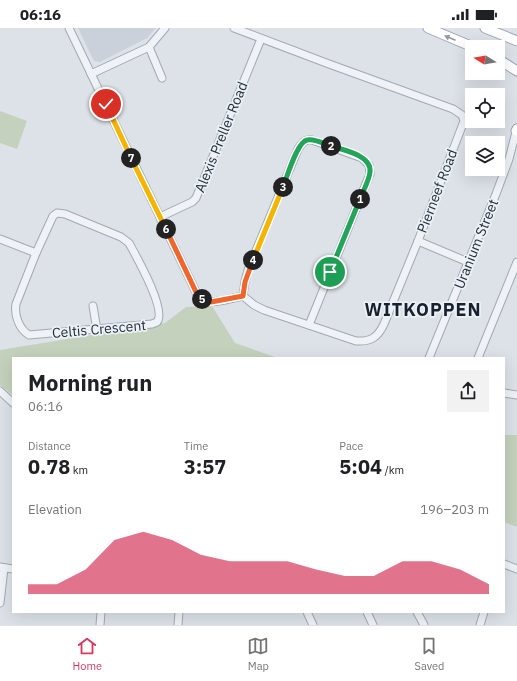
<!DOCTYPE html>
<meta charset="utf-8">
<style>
body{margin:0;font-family:"IBM Plex Sans",sans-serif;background:#f2f2f2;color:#202124;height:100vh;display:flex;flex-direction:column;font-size:15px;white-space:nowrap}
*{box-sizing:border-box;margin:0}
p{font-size:13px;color:#757577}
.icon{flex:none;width:22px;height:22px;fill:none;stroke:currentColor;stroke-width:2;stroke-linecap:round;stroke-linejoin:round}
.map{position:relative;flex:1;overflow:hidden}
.sheet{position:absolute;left:12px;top:329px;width:493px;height:256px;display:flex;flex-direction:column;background:#fff;border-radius:0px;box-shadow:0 4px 16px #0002}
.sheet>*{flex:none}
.needle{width:26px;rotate:281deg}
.fabs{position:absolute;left:465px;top:12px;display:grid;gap:8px}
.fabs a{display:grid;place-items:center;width:40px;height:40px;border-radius:0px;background:#fff;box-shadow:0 4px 16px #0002;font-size:20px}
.pin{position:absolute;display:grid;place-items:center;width:34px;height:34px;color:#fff;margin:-17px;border:2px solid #fff;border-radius:50%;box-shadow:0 1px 4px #0007}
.km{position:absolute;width:20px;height:20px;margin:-10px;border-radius:50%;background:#222;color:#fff;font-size:11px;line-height:20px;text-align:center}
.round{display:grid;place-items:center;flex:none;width:42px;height:42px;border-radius:0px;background:#f2f2f2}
.summary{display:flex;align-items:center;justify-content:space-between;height:68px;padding:0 16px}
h1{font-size:22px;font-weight:800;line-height:30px}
.stats{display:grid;grid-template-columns:repeat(3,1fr);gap:6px;height:68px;padding:4px 16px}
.stats div{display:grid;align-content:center}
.stats b{font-size:20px;font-weight:800}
.stats small{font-size:11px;font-weight:400}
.stats p{font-size:11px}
.chart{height:112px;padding:8px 16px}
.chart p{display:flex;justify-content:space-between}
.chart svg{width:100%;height:72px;margin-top:4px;fill:#d6385e;opacity:.7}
.status{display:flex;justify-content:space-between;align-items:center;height:28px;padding:0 20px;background:#fff;direction:ltr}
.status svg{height:11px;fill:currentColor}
.tabs{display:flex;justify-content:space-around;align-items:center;height:56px;border-top:1px solid #e0e0e0;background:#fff;font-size:11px;color:#757577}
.tabs a{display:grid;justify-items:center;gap:2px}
.tabs .on{color:#d6385e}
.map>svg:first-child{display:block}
.built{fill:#cad1da}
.green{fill:#c4d2bd}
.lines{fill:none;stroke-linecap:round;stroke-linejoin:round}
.minor-casing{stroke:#a2a9b2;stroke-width:9}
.major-casing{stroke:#9ba7b4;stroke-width:11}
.minor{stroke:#eff2f6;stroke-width:7}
.major{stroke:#fff;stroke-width:9}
.oneway{fill:#92989f}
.split-1-casing{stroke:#fff;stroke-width:8}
.split-2-casing{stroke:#fff;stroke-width:8}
.split-3-casing{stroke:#fff;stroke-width:8}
.split-4-casing{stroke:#fff;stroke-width:8}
.split-5-casing{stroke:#fff;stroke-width:8}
.split-6-casing{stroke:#fff;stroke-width:8}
.split-7-casing{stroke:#fff;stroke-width:8}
.split-8-casing{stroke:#fff;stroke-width:8}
.split-1{stroke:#22a559;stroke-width:5}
.split-2{stroke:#22a559;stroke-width:5}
.split-3{stroke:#22a559;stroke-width:5}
.split-4{stroke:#f5b400;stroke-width:5}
.split-5{stroke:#f0652b;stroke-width:5}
.split-6{stroke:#f0652b;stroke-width:5}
.split-7{stroke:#f5b400;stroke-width:5}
.split-8{stroke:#f5b400;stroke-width:5}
.labels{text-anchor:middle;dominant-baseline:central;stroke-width:3.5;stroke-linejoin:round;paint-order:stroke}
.street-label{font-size:14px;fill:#25313f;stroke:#ecf1f5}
.district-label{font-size:18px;font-weight:bold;letter-spacing:1px;fill:#18222f;stroke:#ecf1f5}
</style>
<div class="status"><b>06:16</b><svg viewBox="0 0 49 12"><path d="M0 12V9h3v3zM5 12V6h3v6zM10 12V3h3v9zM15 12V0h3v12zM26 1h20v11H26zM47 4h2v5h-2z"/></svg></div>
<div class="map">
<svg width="517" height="597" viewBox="0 0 517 597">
<rect width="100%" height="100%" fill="#dde2e8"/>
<!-- built -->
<polygon class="built" points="78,0 156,0 147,10 100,34 94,33"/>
<!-- green -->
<g class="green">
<polygon points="0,83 27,93 17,121 0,115"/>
<polygon points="212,278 235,315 278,330 13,330 13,367 0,357 0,322 165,295 186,279"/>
<polygon points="504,407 517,407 517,499 504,494"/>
</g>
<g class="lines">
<defs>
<g id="minor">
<path d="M69,0L196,264C207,281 226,271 243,268"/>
<path d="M234,0L329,36L453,81L462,87L464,93L418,213L384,296C378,309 371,314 356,313L264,282L254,277L243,268"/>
<polyline points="149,19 162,50"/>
<polyline points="91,46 149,19 165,0"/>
<path d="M57,185L65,186L121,209L129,215C136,228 167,282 157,294L152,296L29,307C19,301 14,287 16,276L36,225L53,188Z"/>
<polyline points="160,189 192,174 196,170 261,11"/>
<polyline points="0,211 36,225"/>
<polyline points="418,213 468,234"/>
<path d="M243,268L245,253L248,242L298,121C302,115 305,111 312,112L362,130L369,137L370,146L309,297"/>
<polyline points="93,278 97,302"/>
<polyline points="429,330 496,166 509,131 517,100"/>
<polyline points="478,330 517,234"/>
<polyline points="0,363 13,375"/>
<polyline points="504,365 517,367"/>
<polyline points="504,536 517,541"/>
<polyline points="0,539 13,541"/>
<polyline points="0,575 4,540"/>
<polyline points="307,584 313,597"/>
<polyline points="367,584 373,597"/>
<polyline points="417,584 424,597"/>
<polyline points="100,597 101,584"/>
<polyline points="178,597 179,584"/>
<polyline points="480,597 484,584"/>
</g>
<g id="major">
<polyline points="428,0 473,19"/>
<polyline points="485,0 517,13"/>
<polyline points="498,31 517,43"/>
<polyline points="516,103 517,101"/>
</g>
</defs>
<!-- minor casing -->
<use href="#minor" class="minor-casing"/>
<!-- major casing -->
<use href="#major" class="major-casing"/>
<!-- minor -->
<use href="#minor" class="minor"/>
<!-- major -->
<use href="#major" class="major"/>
</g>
<!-- one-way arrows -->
<defs><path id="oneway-solid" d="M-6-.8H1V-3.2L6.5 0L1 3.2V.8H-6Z"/></defs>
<use class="oneway" href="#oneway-solid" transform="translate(450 10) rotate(-157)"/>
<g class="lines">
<defs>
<polyline id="split-1" points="330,244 360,171"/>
<path id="split-2" d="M331,118C343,122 372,127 370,144C369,153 363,163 360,171"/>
<path id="split-3" d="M283,159C287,149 297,114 307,112C314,110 325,116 331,118"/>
<polyline id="split-4" points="253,232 283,159"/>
<polyline id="split-5" points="202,271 211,274 243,268 245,254 253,232"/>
<polyline id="split-6" points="166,201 196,264 202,271"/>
<polyline id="split-7" points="131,130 166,201"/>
<polyline id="split-8" points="106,76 131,130"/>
</defs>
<!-- split-1 casing -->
<use href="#split-1" class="split-1-casing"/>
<!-- split-2 casing -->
<use href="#split-2" class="split-2-casing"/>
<!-- split-3 casing -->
<use href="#split-3" class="split-3-casing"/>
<!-- split-4 casing -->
<use href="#split-4" class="split-4-casing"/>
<!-- split-5 casing -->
<use href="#split-5" class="split-5-casing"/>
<!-- split-6 casing -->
<use href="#split-6" class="split-6-casing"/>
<!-- split-7 casing -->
<use href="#split-7" class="split-7-casing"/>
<!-- split-8 casing -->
<use href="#split-8" class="split-8-casing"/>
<!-- split-1 -->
<use href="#split-1" class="split-1"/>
<!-- split-2 -->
<use href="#split-2" class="split-2"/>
<!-- split-3 -->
<use href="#split-3" class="split-3"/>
<!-- split-4 -->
<use href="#split-4" class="split-4"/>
<!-- split-5 -->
<use href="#split-5" class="split-5"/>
<!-- split-6 -->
<use href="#split-6" class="split-6"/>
<!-- split-7 -->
<use href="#split-7" class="split-7"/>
<!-- split-8 -->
<use href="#split-8" class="split-8"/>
</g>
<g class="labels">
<!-- street labels -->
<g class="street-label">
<text transform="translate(221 109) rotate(-68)">Alexis Preller Road</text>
<text transform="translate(437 163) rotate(-69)">Pierneef Road</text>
<text transform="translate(476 216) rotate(-68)">Uranium Street</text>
<text transform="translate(99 301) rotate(-5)">Celtis Crescent</text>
</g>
<!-- district labels -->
<g class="district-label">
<text x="423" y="281">WITKOPPEN</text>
</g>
</g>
</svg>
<div class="fabs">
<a><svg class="needle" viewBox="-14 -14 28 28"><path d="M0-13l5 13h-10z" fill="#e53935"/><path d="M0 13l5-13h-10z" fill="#757577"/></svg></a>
<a><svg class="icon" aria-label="locate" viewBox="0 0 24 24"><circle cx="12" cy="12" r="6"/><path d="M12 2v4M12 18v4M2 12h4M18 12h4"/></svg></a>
<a><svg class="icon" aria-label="layers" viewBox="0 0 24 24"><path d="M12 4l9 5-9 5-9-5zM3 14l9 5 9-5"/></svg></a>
</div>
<div class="pin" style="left:330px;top:244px;background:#1e9e55"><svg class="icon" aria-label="arrive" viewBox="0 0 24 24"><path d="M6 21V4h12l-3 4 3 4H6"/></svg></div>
<div class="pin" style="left:106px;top:76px;background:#d93025"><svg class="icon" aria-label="check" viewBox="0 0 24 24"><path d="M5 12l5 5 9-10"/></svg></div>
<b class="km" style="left:360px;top:171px">1</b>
<b class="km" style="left:331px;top:118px">2</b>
<b class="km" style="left:283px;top:159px">3</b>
<b class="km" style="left:253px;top:232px">4</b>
<b class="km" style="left:202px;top:271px">5</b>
<b class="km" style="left:166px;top:201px">6</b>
<b class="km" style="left:131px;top:130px">7</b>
<section class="sheet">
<div class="summary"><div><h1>Morning run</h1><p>06:16</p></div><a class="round"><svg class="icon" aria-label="share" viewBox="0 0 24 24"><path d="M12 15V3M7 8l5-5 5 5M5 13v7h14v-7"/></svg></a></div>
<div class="stats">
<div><p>Distance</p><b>0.78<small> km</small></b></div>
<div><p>Time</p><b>3:57</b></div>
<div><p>Pace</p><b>5:04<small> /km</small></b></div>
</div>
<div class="chart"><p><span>Elevation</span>196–203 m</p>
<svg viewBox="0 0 160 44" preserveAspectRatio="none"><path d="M0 44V38L10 38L20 29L30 11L40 6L50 11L60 20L70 24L80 24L90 24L100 29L110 33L120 33L130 24L140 24L150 29L160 38V44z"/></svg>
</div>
</section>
</div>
<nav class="tabs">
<a class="on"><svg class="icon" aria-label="home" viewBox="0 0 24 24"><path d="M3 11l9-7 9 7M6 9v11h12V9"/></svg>Home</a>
<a><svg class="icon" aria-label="map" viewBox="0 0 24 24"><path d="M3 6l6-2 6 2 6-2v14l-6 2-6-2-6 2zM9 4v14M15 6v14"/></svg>Map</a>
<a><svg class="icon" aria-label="saved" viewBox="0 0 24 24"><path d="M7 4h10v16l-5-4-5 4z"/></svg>Saved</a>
</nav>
